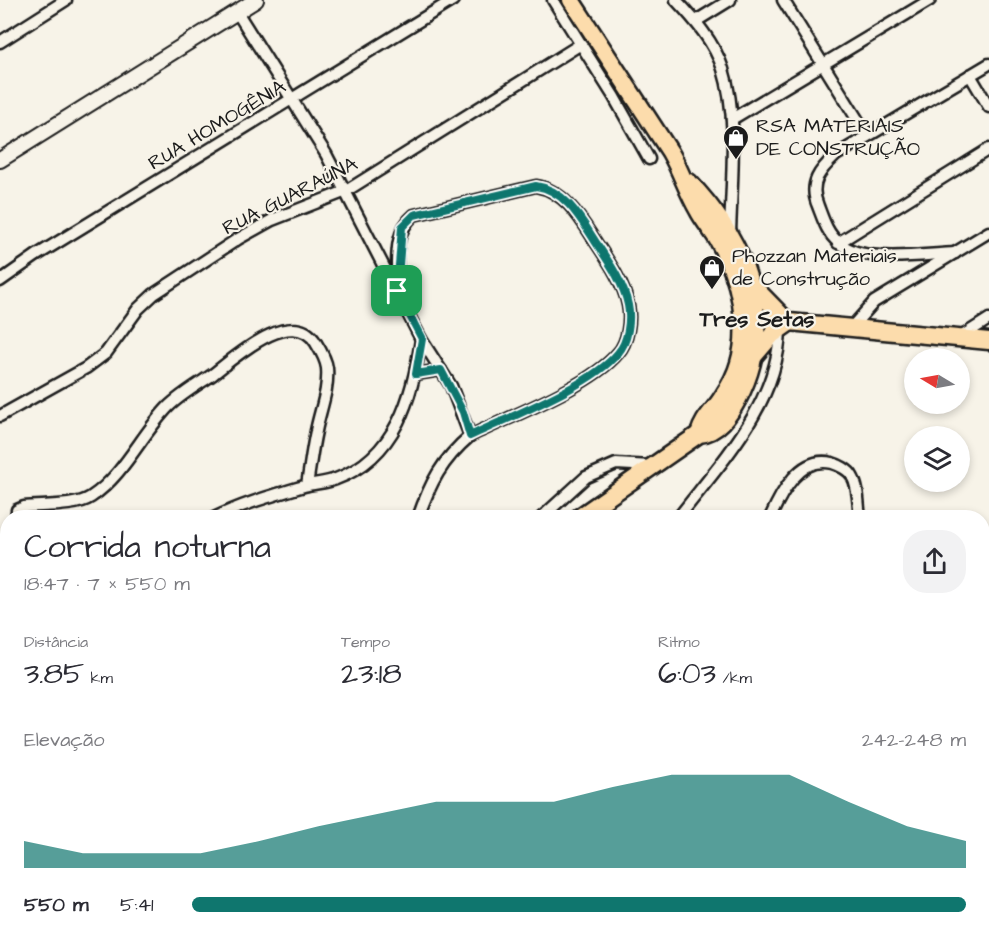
<!DOCTYPE html>
<html lang="pt">
<meta charset="utf-8">
<style>
body{margin:0;font-family:"Architects Daughter",sans-serif;background:#f2f2f3;color:#2b2b33;height:100vh;display:flex;flex-direction:column;font-size:22px;white-space:nowrap}
*{box-sizing:border-box;margin:0}
p{font-size:20px;color:#7c7c81}
.icon{flex:none;width:33px;height:33px;fill:none;stroke:currentColor;stroke-width:2;stroke-linecap:round;stroke-linejoin:round}
.map{position:relative;flex:1;overflow:hidden}
.details{position:absolute;left:0px;top:510px;width:990px;height:430px;display:flex;flex-direction:column;background:#fff;border-radius:24px 24px 0 0;box-shadow:0 3px 9px #0003}
.details>*{flex:none}
.needle{width:39px;rotate:280deg}
.tools{position:absolute;left:904px;top:348px;display:grid;gap:12px}
.tools a{display:grid;place-items:center;width:66px;height:66px;border-radius:50%;background:#fff;box-shadow:0 3px 9px #0003;font-size:30px}
.pin{position:absolute;display:grid;place-items:center;width:51px;height:51px;color:#fff;margin:-26px;border-radius:12px;box-shadow:0 3px 9px #0006}
.round{display:grid;place-items:center;flex:none;width:63px;height:63px;border-radius:24px;background:#f2f2f3}
.overview{display:flex;align-items:center;justify-content:space-between;height:102px;padding:0 24px}
h1{font-size:33px;font-weight:600;line-height:45px}
.figures{display:grid;grid-template-columns:repeat(3,1fr);gap:9px;height:102px;padding:6px 24px}
.figures div{display:grid;align-content:center}
.figures b{font-size:30px;font-weight:600}
.figures small{font-size:16px;font-weight:400}
.figures p{font-size:16px}
.chart{height:168px;padding:12px 24px}
.chart p{display:flex;justify-content:space-between}
.chart svg{width:100%;height:108px;margin-top:6px;fill:#0f766e;opacity:.7}
ul{padding:0 24px;list-style:none;font-size:20px}
li{display:grid;grid-template-columns:96px 72px 1fr;align-items:center;height:45px}
li i{height:15px;border-radius:8px;background:#0f766e}
.map>svg:first-child{display:block}
.lines{fill:none;stroke-linecap:round;stroke-linejoin:round}
.street-casing{stroke:#1c1c1c;stroke-width:15}
.secondary-casing{stroke:#1c1c1c;stroke-width:18}
.primary-casing{stroke:#1c1c1c;stroke-width:21}
.street{stroke:#f7f3e8;stroke-width:10}
.secondary{stroke:#f7f3e8;stroke-width:14}
.primary{stroke:#fcdcac;stroke-width:16}
.route-casing{stroke:#fff;stroke-width:12}
.route{stroke:#0f766e;stroke-width:8}
.labels{text-anchor:middle;dominant-baseline:central;stroke-width:4.5;stroke-linejoin:round;paint-order:stroke}
.street-label{font-size:20px;fill:#1c1c1c;stroke:#f7f3e8}
.poi-label{font-size:20px;fill:#1c1c1c;stroke:#f7f3e8;text-anchor:start}
.quarter-label{font-size:22px;font-weight:bold;fill:#1c1c1c;stroke:#f7f3e8}
</style>
<div class="map">
<svg width="989" height="940" viewBox="0 0 989 940">
<rect width="100%" height="100%" fill="#f7f3e8"/>
<filter id="ink" filterUnits="userSpaceOnUse"><feTurbulence type="fractalNoise" baseFrequency=".0167" numOctaves="2"/><feDisplacementMap in="SourceGraphic" scale="12" xChannelSelector="R" yChannelSelector="G"/><feConvolveMatrix kernelMatrix="1 2 1 2 8 2 1 2 1" color-interpolation-filters="sRGB"/></filter>
<g filter="url(#ink)">
<g class="lines">
<defs>
<g id="street">
<polyline points="553,0 614,97 649,159"/>
<path d="M676,0C695,20 714,42 723,69C739,119 731,183 730,236"/>
<polyline points="783,0 867,135"/>
<polyline points="237,12 326,154 421,339 451,386 470,436"/>
<polyline points="696,21 730,0"/>
<polyline points="0,42 66,0"/>
<polyline points="970,75 989,107"/>
<polyline points="732,119 930,0"/>
<polyline points="838,243 989,149"/>
<path d="M955,253C923,254 863,265 838,242C827,233 823,219 818,206C808,183 820,170 836,155L989,64"/>
<polyline points="0,281 37,255 453,0"/>
<path d="M397,291C398,265 392,233 414,215L536,186C566,191 582,221 597,244C609,262 624,284 628,305C631,320 628,342 618,353C591,386 509,417 470,436C442,460 430,483 418,518"/>
<polyline points="851,328 874,302 989,232"/>
<polyline points="959,338 989,319"/>
<polyline points="416,374 441,370"/>
<polyline points="0,416 86,368 106,353 138,309 154,294 238,239 272,220 346,191 581,44"/>
<path d="M16,518L17,510L24,507C42,505 76,507 91,497C124,475 141,435 168,407C180,395 197,385 212,375C234,358 293,304 316,343C321,351 326,360 327,368C329,390 320,410 316,431C312,449 310,467 307,485"/>
<path d="M214,518C242,504 274,495 304,486C315,483 326,483 336,479C396,457 413,396 421,339"/>
<polyline points="541,518 586,477 616,464 651,466"/>
<path d="M678,518C721,462 778,404 780,330"/>
<path d="M770,518C781,493 800,455 832,463C839,465 849,470 852,476C859,487 858,505 860,518"/>
<polyline points="0,565 8,559"/>
<polyline points="0,630 8,626"/>
<polyline points="982,654 989,659"/>
<polyline points="0,745 8,741"/>
<polyline points="982,758 989,763"/>
<polyline points="982,808 989,809"/>
<polyline points="0,867 8,863"/>
<polyline points="319,933 323,940"/>
<polyline points="804,933 822,940"/>
<polyline points="900,933 900,940"/>
<polyline points="78,940 89,933"/>
</g>
<polyline id="secondary" points="0,160 256,0"/>
<g id="primary">
<path d="M571,0L670,152C681,171 687,191 698,210C704,222 714,232 720,244C739,277 750,326 739,363C736,374 729,387 723,396C715,410 703,418 699,434"/>
<polyline points="752,285 789,323"/>
<polyline points="758,319 989,341"/>
<polyline points="754,356 772,335 789,323"/>
<path d="M578,518L699,434C718,433 730,414 738,399C779,321 746,242 689,182"/>
<polyline points="350,940 361,933"/>
</g>
</defs>
<!-- street casing -->
<use href="#street" class="street-casing"/>
<!-- secondary casing -->
<use href="#secondary" class="secondary-casing"/>
<!-- primary casing -->
<use href="#primary" class="primary-casing"/>
<!-- street -->
<use href="#street" class="street"/>
<!-- secondary -->
<use href="#secondary" class="secondary"/>
<!-- primary -->
<use href="#primary" class="primary"/>
</g>
</g>
<g class="lines" filter="url(#ink)">
<defs>
<path id="route" d="M536,186C566,190 582,221 597,244C609,262 624,284 628,305C631,320 628,342 618,353C591,386 509,417 470,436L463,412L441,370L416,374L422,339L397,291L402,227L414,215Z"/>
</defs>
<!-- route casing -->
<use href="#route" class="route-casing"/>
<!-- route -->
<use href="#route" class="route"/>
</g>
<!-- icons -->
<defs>
<symbol id="shop-pin" viewBox="-11 -11 22 30"><path d="M0 17L-7.5 6A9.5 9.5 0 1 1 7.5 6Z" fill="#1c1c1c" stroke="#f7f3e8"/><path d="M-5-2.5h2.3a2.7 3.5 0 0 1 5.4 0H5L5.5 6h-11ZM-1.5-2.5h3a1.5 2.3 0 0 0-3 0Z" fill="#fff"/></symbol>
</defs>
<g fill-rule="evenodd">
<use href="#shop-pin" x="721" y="123" width="30" height="40"/>
<use href="#shop-pin" x="697" y="253" width="30" height="40"/>
</g>
<g class="labels">
<!-- street labels -->
<g class="street-label">
<text transform="translate(217 125) rotate(-31)">RUA HOMOGÊNIA</text>
<text transform="translate(290 196) rotate(-27)">RUA GUARAÚNA</text>
</g>
<!-- poi labels -->
<g class="poi-label">
<text x="756" y="126">RSA MATERIAIS<tspan x="756" dy="23">DE CONSTRUÇÃO</tspan></text>
<text x="732" y="256">Phozzan Materiais<tspan x="732" dy="23">de Construção</tspan></text>
</g>
<!-- quarter labels -->
<g class="quarter-label">
<text x="757" y="319">Tres Setas</text>
</g>
</g>
</svg>
<div class="tools">
<a><svg class="needle" viewBox="-14 -14 28 28"><path d="M0-13l5 13h-10z" fill="#e53935"/><path d="M0 13l5-13h-10z" fill="#7c7c81"/></svg></a>
<a><svg class="icon" aria-label="layers" viewBox="0 0 24 24"><path d="M12 4l9 5-9 5-9-5zM3 14l9 5 9-5"/></svg></a>
</div>
<div class="pin" style="left:397px;top:291px;background:#1e9e55"><svg class="icon" aria-label="arrive" viewBox="0 0 24 24"><path d="M6 21V4h12l-3 4 3 4H6"/></svg></div>
<section class="details">
<div class="overview"><div><h1>Corrida noturna</h1><p>18:47 · 7 × 550 m</p></div><a class="round"><svg class="icon" aria-label="share" viewBox="0 0 24 24"><path d="M12 15V3M7 8l5-5 5 5M5 13v7h14v-7"/></svg></a></div>
<div class="figures">
<div><p>Distância</p><b>3.85<small> km</small></b></div>
<div><p>Tempo</p><b>23:18</b></div>
<div><p>Ritmo</p><b>6:03<small> /km</small></b></div>
</div>
<div class="chart"><p><span>Elevação</span>242–248 m</p>
<svg viewBox="0 0 160 44" preserveAspectRatio="none"><path d="M0 44V33L10 38L20 38L30 38L40 33L50 27L60 22L70 17L80 17L90 17L100 11L110 6L120 6L130 6L140 17L150 27L160 33V44z"/></svg>
</div>
<ul>
<li><b>550 m</b>5:41<i style="width:100%"></i></li>
</ul>
</section>
</div>
